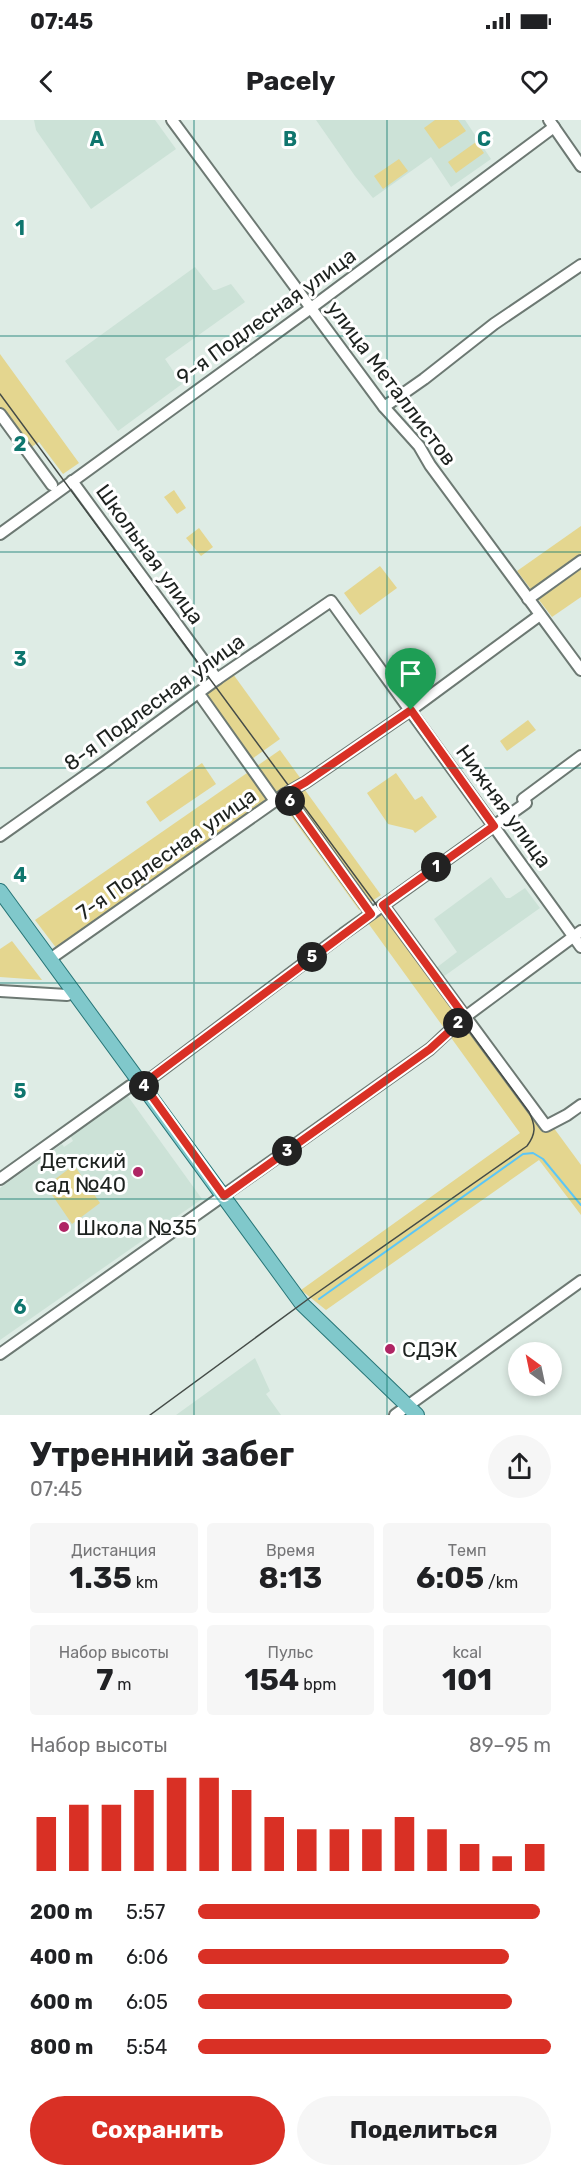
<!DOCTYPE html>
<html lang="ru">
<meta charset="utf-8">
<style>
body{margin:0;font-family:Rubik,sans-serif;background:#f6f6f6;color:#202124;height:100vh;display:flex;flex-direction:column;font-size:22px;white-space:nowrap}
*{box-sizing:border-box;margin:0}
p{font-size:20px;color:#757577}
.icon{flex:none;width:33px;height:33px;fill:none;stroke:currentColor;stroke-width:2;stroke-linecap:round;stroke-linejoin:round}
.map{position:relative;height:1295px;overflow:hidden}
.drawer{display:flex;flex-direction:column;background:#fff;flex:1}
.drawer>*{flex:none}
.needle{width:39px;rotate:327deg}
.controls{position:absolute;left:508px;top:1222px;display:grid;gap:12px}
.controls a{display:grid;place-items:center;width:54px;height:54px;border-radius:50%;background:#fff;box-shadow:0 3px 9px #0003;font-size:30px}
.pin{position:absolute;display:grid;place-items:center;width:51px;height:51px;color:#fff;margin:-62px -26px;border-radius:50% 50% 50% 0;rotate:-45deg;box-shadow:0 0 6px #0007}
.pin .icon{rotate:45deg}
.km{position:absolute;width:30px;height:30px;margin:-15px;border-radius:50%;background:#222;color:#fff;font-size:16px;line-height:30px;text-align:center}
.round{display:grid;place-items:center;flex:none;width:63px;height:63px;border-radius:32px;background:#f6f6f6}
.headline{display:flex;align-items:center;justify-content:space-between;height:102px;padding:0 30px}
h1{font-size:33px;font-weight:700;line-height:45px}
.stats{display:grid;grid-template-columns:repeat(3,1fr);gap:9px;height:102px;padding:6px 30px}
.stats div{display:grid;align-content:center;border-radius:6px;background:#f6f6f6;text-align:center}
.stats b{font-size:30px;font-weight:700}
.stats small{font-size:16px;font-weight:400}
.stats p{font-size:16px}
.chart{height:168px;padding:12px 30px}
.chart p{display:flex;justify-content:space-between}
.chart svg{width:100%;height:108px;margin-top:6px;stroke:#d93025;stroke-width:6}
.cta{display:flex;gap:12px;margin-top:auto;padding:12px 30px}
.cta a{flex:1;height:69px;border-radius:36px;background:#d93025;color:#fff;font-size:24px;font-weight:700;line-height:69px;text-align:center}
.cta a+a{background:#f6f6f6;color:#202124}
ul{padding:0 30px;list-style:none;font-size:20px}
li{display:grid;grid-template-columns:96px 72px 1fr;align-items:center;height:45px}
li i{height:15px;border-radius:8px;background:#d93025}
.status{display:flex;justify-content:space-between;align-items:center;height:42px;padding:0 30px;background:#fff;direction:ltr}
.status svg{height:16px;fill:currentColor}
header{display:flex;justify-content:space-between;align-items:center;height:78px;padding:0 30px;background:#fff;font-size:27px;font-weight:700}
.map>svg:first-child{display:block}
.built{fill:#cce2d7}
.green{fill:#e4d68f}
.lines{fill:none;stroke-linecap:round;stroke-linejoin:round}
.stream{stroke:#5bc6f7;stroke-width:2}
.minor-casing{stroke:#6d7973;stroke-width:14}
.major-casing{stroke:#277678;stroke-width:16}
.minor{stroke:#fff;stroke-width:10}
.major{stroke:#80c8cb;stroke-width:14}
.tram{stroke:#454c48;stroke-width:1.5}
.route-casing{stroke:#fff;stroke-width:12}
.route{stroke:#d93025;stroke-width:8}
.grid{fill:none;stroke:#0f766e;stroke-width:1.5;stroke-opacity:0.55}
.poi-dot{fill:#af2564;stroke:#fff;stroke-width:2}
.labels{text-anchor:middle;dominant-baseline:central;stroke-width:6;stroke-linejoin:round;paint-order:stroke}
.street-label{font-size:21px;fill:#1d221f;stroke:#fff}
.poi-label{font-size:21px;fill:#1d221f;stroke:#fff;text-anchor:start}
.grid-label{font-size:20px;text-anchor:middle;font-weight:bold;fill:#0f766e;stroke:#fff;stroke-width:6;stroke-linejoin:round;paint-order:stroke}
</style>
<div class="status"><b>07:45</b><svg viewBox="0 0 49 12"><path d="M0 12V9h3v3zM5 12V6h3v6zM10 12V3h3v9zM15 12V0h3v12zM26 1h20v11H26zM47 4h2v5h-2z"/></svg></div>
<header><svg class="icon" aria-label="back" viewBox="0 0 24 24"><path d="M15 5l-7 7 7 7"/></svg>Pacely<svg class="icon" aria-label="heart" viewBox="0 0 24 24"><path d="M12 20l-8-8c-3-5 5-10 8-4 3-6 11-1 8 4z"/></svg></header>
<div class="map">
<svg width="581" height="1295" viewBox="0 0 581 1295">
<rect width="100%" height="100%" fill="#deece5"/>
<!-- built -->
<g class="built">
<polygon points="34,0 155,0 176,29 91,89 36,10"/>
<polygon points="316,0 465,0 491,39 451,67 431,37 373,78 355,56"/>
<polygon points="195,147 213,170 216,170 231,164 245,182 165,239 182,264 118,311 65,241"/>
<polygon points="491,757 506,778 510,778 525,768 540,788 443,857 436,848 457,832 434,799"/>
<polygon points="127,975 202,1079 0,1220 0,1068 62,1024 64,1027 73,1021 70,1015"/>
<polygon points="255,1238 270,1271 266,1274 281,1295 176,1295"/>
</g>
<!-- green -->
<g class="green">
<polygon points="435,0 458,0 466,11 439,29 424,8"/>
<polygon points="476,22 484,33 456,53 448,42"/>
<polygon points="399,39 408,51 383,69 374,56"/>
<polygon points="0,234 79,343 63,354 39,322 27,330 0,292"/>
<polygon points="174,370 186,388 177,394 164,377"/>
<polygon points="581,406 581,477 552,497 517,451"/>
<polygon points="199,408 213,427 201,436 186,418"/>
<polygon points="380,446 397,468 360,495 344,473"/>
<polygon points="233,554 280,619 245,644 199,579"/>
<polygon points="528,600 536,610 507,631 500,621"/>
<polygon points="280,630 301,659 57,829 35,800"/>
<polygon points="202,643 216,664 160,702 146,682"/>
<polygon points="396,653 415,680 422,676 437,697 415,713 413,710 388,704 367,673"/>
<polygon points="305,670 381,775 359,790 283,685"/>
<polygon points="391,786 581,1045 581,1095 539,1040 326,1190 301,1170 520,1013 368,803"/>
<polygon points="12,821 42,860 0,857 0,829"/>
<polygon points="74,1045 100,1083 72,1104 46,1066"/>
</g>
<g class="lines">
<!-- stream -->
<polyline class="stream" points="319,1179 523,1034 533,1033 543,1039 581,1085"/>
<defs>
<g id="minor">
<polyline points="172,0 384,287 419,326 430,345 581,550"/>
<polyline points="549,0 581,46"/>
<polyline points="384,287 424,259 494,204 581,145"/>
<polyline points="0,294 52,365"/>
<polyline points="72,361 217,559"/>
<polyline points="0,414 311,188 554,7"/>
<polyline points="528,479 581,441"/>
<polyline points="202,578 275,681"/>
<polyline points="285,674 371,793"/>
<polyline points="523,679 581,636"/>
<polyline points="0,716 106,641 217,559 331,481 581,827"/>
<polyline points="383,785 546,1006 567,995 581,985"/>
<polyline points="50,839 285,674 306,662 411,590 540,495"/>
<polyline points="0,871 67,875 75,872"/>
<polyline points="0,1059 130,966 143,964 150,959 343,814 526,683"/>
<polyline points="0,1234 430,929 461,900 581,811"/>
<polyline points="395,1295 581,1161"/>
</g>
<polyline id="major" points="0,771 302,1184 417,1295"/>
</defs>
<!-- minor casing -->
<use href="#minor" class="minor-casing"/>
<!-- major casing -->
<use href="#major" class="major-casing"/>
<!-- minor -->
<use href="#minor" class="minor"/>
<!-- major -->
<use href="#major" class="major"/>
<!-- tram -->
<path class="tram" d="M0,274L529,992C536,1006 536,1014 527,1026L311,1177L150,1295"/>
</g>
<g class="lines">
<defs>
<polygon id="route" points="411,590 494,706 383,785 465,897 430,929 224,1076 143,964 371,794 285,674 306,662"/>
</defs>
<!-- route casing -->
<use href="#route" class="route-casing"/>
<!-- route -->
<use href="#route" class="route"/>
</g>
<!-- grid -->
<path class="grid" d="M194,0V1295M387,0V1295M0,216H581M0,432H581M0,648H581M0,863H581M0,1079H581"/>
<!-- markers -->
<g class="poi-dot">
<circle cx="138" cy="1052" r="6"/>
<circle cx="64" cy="1107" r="6"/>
<circle cx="390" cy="1229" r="6"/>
</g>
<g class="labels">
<!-- street labels -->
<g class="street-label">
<text transform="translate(266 196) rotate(-36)">9-я Подлесная улица</text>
<text transform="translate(392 263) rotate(53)">улица Металлистов</text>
<text transform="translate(150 434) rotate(54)">Школьная улица</text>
<text transform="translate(154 582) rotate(-36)">8-я Подлесная улица</text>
<text transform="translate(504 686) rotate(54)">Нижняя улица</text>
<text transform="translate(166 734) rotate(-35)">7-я Подлесная улица</text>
</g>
<!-- poi labels -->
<g class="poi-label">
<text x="126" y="1040" text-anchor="end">Детский<tspan x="126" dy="24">сад №40</tspan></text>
<text x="76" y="1107">Школа №35</text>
<text x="402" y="1229">СДЭК</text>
</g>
</g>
<g class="grid-label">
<text x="97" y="26">A</text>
<text x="290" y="26">B</text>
<text x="484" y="26">C</text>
<text x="20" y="115">1</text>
<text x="20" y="331">2</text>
<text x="20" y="546">3</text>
<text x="20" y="762">4</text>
<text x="20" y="978">5</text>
<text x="20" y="1194">6</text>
</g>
</svg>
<div class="controls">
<a><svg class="needle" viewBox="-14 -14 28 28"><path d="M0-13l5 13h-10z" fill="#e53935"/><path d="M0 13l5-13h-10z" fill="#757577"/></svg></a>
</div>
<div class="pin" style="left:411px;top:590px;background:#1e9e55"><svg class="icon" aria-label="arrive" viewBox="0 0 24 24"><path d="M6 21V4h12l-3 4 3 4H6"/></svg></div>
<b class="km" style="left:436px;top:747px">1</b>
<b class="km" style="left:458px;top:903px">2</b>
<b class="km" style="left:287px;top:1031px">3</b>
<b class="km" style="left:144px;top:966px">4</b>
<b class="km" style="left:312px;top:837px">5</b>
<b class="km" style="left:290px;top:681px">6</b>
</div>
<section class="drawer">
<div class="headline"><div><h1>Утренний забег</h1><p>07:45</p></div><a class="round"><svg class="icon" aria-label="share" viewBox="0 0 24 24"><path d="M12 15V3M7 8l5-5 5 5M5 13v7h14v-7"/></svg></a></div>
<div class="stats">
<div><p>Дистанция</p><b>1.35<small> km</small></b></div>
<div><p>Время</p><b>8:13</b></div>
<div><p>Темп</p><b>6:05<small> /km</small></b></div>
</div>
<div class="stats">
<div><p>Набор высоты</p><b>7<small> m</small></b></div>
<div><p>Пульс</p><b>154<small> bpm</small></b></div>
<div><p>kcal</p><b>101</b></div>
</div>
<div class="chart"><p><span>Набор высоты</span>89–95 m</p>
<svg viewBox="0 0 160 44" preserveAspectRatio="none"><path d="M5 44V22M15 44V17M25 44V17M35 44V11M45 44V6M55 44V6M65 44V11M75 44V22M85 44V27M95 44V27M105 44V27M115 44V22M125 44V27M135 44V33M145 44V38M155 44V33"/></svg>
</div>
<ul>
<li><b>200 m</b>5:57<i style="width:97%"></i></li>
<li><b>400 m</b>6:06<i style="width:88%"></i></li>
<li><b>600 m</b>6:05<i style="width:89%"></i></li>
<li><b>800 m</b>5:54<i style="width:100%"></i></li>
</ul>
<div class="cta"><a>Сохранить</a><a>Поделиться</a></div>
</section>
